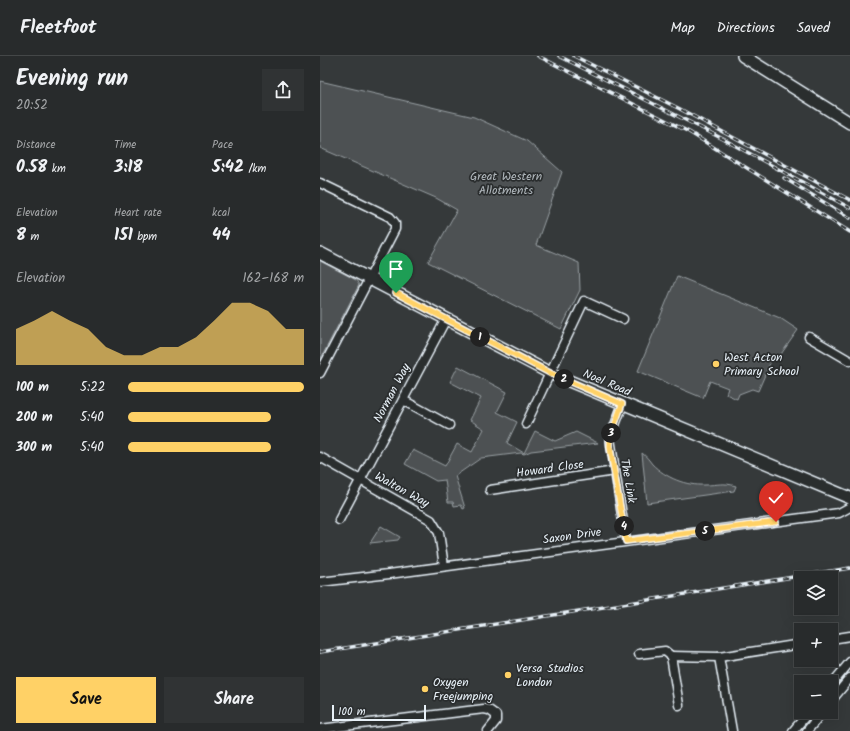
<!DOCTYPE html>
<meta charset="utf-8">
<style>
body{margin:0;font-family:Kalam,sans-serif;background:#303334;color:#f1f3f6;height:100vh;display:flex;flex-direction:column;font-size:15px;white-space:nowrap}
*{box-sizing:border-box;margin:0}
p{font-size:13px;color:#a5a7a9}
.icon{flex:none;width:22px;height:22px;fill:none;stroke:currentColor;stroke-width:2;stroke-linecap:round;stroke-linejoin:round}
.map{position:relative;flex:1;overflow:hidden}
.details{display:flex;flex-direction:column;background:#282b2c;width:320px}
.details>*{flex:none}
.buttons{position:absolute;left:474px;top:515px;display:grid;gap:8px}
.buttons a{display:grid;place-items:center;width:44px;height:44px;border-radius:0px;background:#282b2c;box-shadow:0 4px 16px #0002,0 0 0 1px #444748;font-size:20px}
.scale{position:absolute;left:12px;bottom:10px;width:94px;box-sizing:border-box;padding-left:4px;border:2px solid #e8f1f8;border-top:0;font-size:11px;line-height:14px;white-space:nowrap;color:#e8f1f8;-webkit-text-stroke:3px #2a2d2e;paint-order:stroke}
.pin{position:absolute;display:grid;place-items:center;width:34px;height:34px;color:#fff;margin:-41px -17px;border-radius:50% 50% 50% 0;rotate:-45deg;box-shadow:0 0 4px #0007}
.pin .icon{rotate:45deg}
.km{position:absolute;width:20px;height:20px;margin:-10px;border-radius:50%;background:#222;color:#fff;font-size:11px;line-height:20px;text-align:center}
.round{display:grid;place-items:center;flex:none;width:42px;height:42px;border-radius:0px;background:#303334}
.headline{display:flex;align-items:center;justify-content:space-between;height:68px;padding:0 16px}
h1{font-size:22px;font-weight:600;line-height:30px}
.metrics{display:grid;grid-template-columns:repeat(3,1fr);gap:6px;height:68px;padding:4px 16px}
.metrics div{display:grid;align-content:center}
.metrics b{font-size:17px;font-weight:600}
.metrics small{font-size:11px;font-weight:400}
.metrics p{font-size:11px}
.chart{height:112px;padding:8px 16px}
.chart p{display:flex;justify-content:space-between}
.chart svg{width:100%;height:72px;margin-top:4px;fill:#ffd166;opacity:.7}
.button{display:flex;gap:8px;margin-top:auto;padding:8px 16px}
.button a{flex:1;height:46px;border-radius:0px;background:#ffd166;color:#111;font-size:16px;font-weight:600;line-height:46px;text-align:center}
.button a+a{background:#303334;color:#f1f3f6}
ul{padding:0 16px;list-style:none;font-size:13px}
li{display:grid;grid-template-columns:64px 48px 1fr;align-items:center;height:30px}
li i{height:10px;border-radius:5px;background:#ffd166}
header{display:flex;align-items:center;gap:24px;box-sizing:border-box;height:56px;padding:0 20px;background:#282b2c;border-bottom:1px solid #444748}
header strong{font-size:19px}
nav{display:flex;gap:22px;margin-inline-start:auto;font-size:14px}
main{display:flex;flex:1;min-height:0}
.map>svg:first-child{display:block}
.green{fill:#4d5152;stroke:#9aa1a5}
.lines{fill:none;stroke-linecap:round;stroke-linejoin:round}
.street-casing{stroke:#e8f1f8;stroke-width:11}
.secondary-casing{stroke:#e8f1f8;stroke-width:14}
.street{stroke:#2a2d2e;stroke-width:8}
.secondary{stroke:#2a2d2e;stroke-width:11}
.rail-casing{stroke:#e8f1f8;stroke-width:3.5}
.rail{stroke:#2a2d2e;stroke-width:2;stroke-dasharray:6;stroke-linecap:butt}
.route-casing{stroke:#fff;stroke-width:8}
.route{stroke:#ffd166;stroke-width:5}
.poi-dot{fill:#ffd166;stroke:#2a2d2e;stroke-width:1.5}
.labels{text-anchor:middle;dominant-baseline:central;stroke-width:3.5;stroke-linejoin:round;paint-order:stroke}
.park-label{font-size:12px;fill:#b2b9be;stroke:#2a2d2e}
.poi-label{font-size:12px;fill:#e8f1f8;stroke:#2a2d2e;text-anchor:start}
.street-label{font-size:12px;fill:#e8f1f8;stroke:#2a2d2e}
</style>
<header>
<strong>Fleetfoot</strong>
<nav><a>Map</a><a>Directions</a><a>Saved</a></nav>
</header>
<main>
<section class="details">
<div class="headline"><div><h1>Evening run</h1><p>20:52</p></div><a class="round"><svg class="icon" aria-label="share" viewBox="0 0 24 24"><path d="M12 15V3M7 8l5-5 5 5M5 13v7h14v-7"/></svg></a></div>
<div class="metrics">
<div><p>Distance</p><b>0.58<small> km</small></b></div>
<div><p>Time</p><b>3:18</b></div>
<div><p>Pace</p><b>5:42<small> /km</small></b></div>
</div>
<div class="metrics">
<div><p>Elevation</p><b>8<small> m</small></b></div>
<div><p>Heart rate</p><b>151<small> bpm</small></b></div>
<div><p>kcal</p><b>44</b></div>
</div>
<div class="chart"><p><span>Elevation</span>162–168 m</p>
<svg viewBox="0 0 160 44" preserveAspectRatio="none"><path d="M0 44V22L10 17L20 11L30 17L40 22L50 33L60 38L70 38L80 33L90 33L100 27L110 17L120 6L130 6L140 11L150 22L160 22V44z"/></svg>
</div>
<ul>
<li><b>100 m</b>5:22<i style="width:100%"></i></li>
<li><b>200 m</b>5:40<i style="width:81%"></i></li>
<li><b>300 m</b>5:40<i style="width:81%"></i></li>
</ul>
<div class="button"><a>Save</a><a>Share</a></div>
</section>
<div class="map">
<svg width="530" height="675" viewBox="0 0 530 675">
<rect width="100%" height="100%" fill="#35393a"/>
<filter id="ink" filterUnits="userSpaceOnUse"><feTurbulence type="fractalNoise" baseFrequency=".025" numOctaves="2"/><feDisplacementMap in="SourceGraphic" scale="8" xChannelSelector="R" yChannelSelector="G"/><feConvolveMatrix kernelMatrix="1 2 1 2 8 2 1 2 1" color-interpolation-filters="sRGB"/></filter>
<g filter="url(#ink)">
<!-- green -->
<g class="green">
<polygon points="0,25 154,61 207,85 242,116 216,189 259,207 260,234 241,273 108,206 137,154 116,142 0,92"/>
<polygon points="0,205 36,224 39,229 0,304"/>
<polygon points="357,220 460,262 478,274 459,301 454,298 438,335 432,333 419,338 417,343 406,338 408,332 390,325 383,342 318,315"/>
<polygon points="138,310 187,336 177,356 197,366 187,387 204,397 215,375 235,385 256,376 278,387 211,395 204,398 201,397 161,402 135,420 145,452 143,453 141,449 134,450 133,446 128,446 125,424 116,425 85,408 93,394 125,410 137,388 152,396 164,373 150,364 161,342 130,326"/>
<path d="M322,397C326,400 329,404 332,408C346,422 366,430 385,429C398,429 403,426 416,430L414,435L327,447Z"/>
<polygon points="61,470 80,481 78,484 50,487"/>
</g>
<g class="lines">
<defs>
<g id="street">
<polyline points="0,127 70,161 75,167 75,173 0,317"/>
<polyline points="489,281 530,305"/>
<polyline points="83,344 129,369"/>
<polyline points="303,348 290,382 306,485"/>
<polyline points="206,368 264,245 303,263"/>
<polyline points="0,401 111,464 119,477 124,510"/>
<polyline points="170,434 295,415"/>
<polyline points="19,464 126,263"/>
<polyline points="0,526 69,518 519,457 530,451"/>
<polyline points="511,583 530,580"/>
<polyline points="319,598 345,595 351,600"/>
<polyline points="399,601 412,675"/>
<polyline points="511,629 530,606"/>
<polyline points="511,645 530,622"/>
<polyline points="359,649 351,600 399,601 481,588"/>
<polyline points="0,673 164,653 169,654 176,659 176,665 168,675"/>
<polyline points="473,675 489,656"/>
<polyline points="487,675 502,656"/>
</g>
<g id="secondary">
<polyline points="423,0 530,67"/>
<polyline points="0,197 230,317 530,442"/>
</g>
</defs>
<!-- street casing -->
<use href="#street" class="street-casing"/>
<!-- secondary casing -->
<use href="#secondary" class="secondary-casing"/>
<!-- street -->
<use href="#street" class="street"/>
<!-- secondary -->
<use href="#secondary" class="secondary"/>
<defs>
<g id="rail">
<polyline points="218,0 369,76 530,176"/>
<polyline points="239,0 403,83 530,152"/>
<polyline points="254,0 360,53 530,144"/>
<polyline points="464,122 530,162"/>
<polyline points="0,596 530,512"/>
</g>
</defs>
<!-- rail casing -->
<use href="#rail" class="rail-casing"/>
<!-- rail -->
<use href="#rail" class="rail"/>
</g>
</g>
<g class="lines" filter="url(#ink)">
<defs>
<polyline id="route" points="76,237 230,317 302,348 290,382 290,391 306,485 456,466"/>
</defs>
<!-- route casing -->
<use href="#route" class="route-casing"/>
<!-- route -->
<use href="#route" class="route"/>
</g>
<!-- markers -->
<g class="poi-dot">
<circle cx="396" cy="308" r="4"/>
<circle cx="188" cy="619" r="4"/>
<circle cx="105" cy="633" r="4"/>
</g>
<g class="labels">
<!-- park labels -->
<g class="park-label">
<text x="186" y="120">Great Western<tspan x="186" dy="14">Allotments</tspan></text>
</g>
<!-- poi labels -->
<g class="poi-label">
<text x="404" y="301">West Acton<tspan x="404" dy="14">Primary School</tspan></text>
<text x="196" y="612">Versa Studios<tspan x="196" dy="14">London</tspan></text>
<text x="113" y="626">Oxygen<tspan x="113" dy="14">Freejumping</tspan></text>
</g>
<!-- street labels -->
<g class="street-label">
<text transform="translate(287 327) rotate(23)">Noel Road</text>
<text transform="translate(72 337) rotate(-62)">Norman Way</text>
<text transform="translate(230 413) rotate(-8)">Howard Close</text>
<text transform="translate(308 425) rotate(80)">The Link</text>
<text transform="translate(82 434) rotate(29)">Walton Way</text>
<text transform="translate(252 480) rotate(-8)">Saxon Drive</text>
</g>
</g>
</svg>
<div class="buttons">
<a><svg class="icon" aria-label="layers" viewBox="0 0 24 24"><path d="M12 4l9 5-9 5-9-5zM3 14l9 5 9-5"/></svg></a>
<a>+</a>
<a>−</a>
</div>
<div class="scale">100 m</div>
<div class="pin" style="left:76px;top:237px;background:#1e9e55"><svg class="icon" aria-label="arrive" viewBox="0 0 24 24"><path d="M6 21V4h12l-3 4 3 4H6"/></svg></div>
<div class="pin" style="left:456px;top:466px;background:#d93025"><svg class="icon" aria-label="check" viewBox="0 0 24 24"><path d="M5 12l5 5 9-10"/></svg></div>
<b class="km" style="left:160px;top:281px">1</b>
<b class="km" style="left:244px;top:323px">2</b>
<b class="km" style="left:291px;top:377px">3</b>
<b class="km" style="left:304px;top:470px">4</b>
<b class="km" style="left:385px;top:475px">5</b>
</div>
</main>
